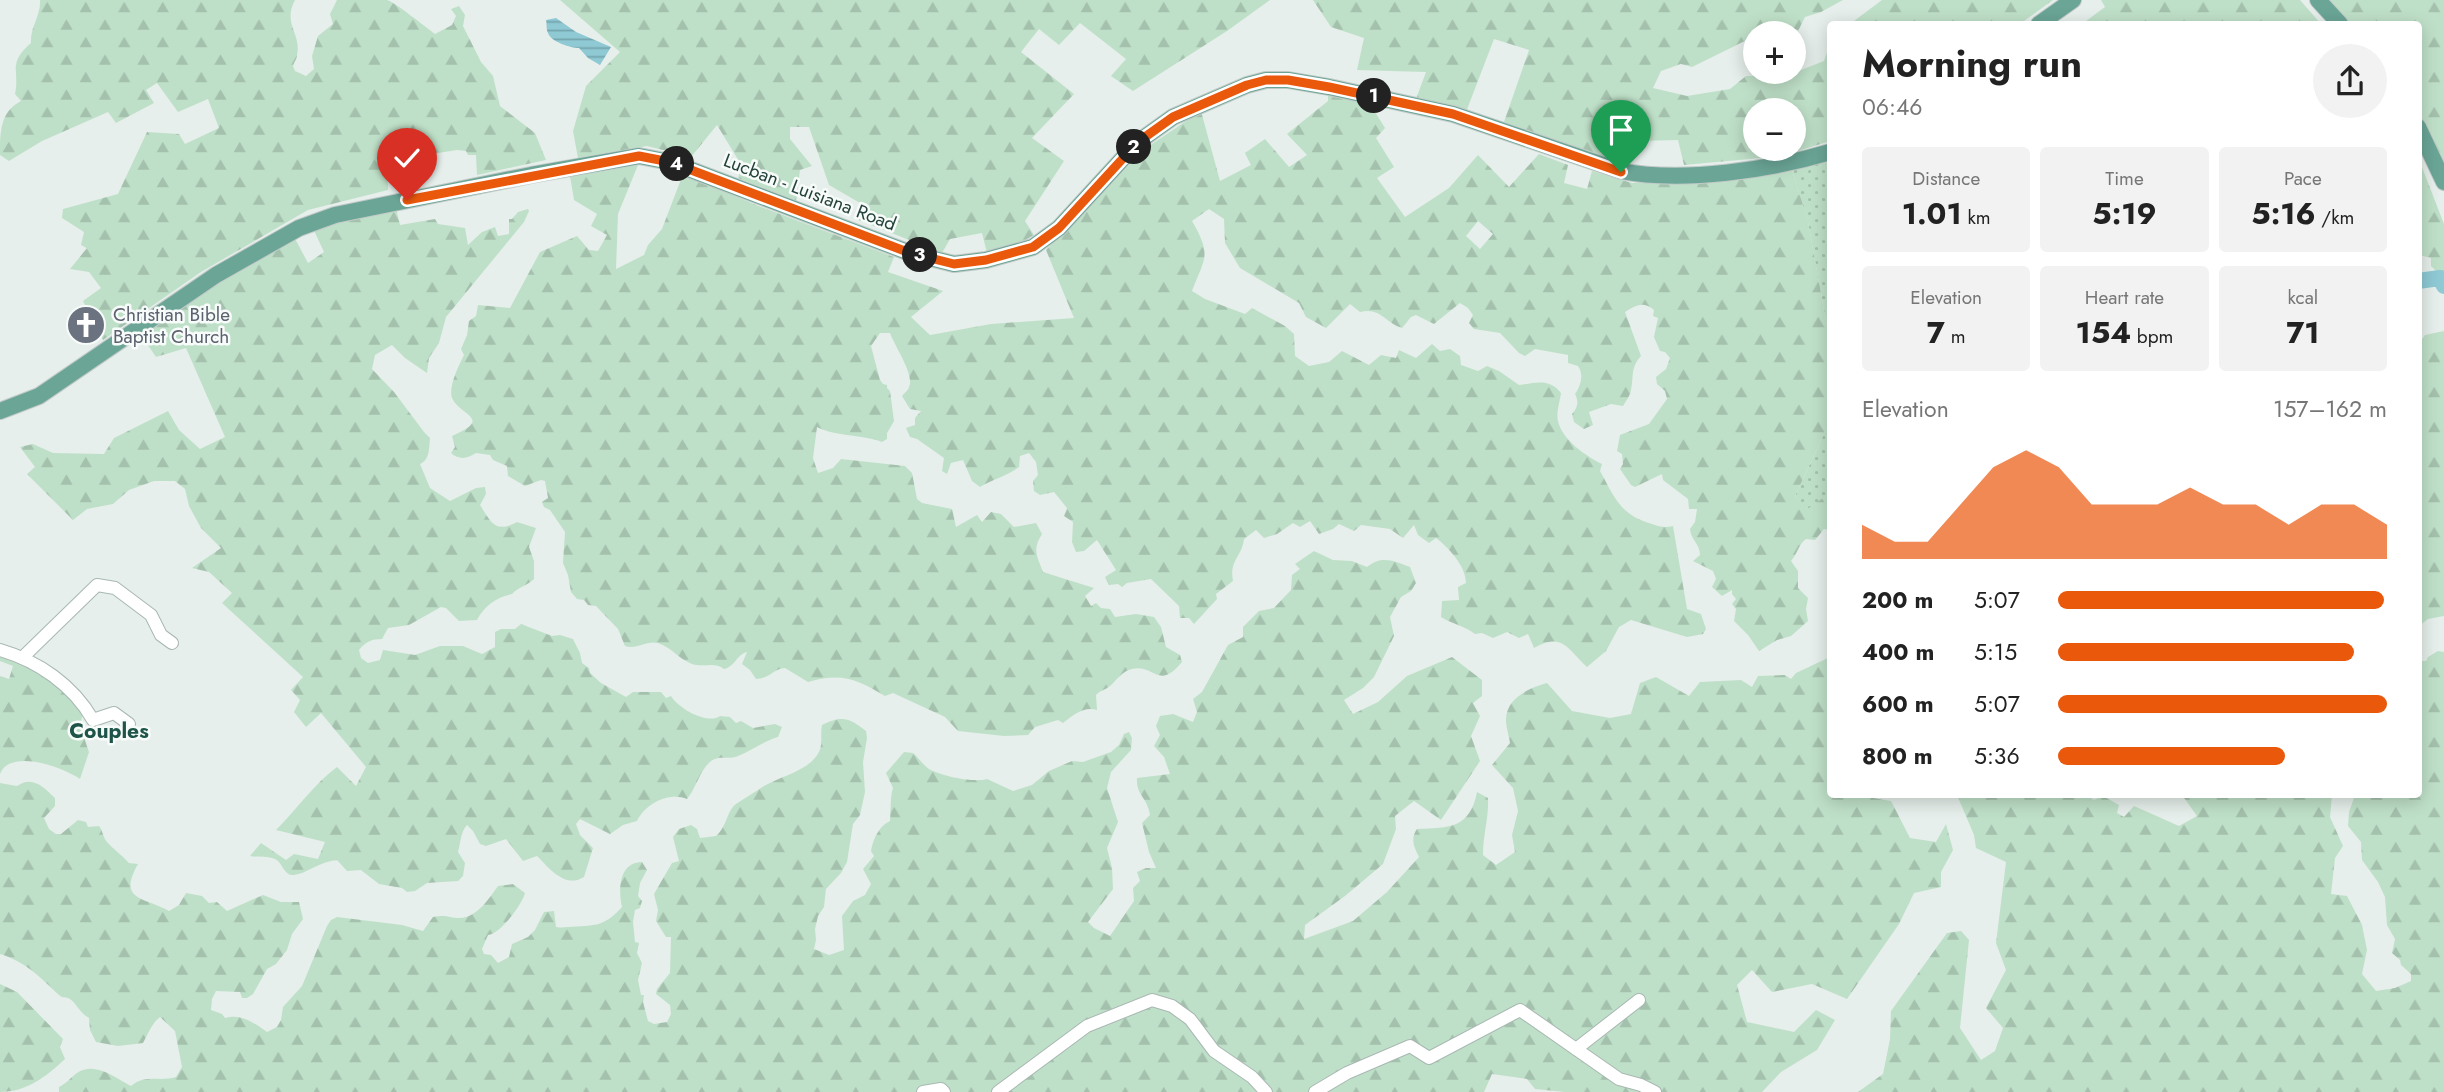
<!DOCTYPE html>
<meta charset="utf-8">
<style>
body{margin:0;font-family:Jost,sans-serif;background:#f2f2f2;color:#222;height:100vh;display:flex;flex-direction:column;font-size:26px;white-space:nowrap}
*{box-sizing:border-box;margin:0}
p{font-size:23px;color:#767676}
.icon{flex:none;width:38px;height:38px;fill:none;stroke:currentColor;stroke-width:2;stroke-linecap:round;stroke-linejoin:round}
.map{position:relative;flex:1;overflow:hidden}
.side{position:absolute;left:1827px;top:21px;width:595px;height:777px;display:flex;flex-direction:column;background:#fff;border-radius:7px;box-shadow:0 4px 18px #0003}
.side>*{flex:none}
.buttons{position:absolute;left:1743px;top:21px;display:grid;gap:14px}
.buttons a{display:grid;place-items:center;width:63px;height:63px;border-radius:50%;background:#fff;box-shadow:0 4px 18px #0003;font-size:35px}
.pin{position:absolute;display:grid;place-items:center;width:60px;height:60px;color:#fff;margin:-72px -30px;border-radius:50% 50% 50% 0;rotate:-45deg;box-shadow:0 0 7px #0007}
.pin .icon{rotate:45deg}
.km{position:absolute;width:35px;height:35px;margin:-18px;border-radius:50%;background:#222;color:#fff;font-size:19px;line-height:35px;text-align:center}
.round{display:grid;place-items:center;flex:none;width:74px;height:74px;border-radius:37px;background:#f2f2f2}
.overview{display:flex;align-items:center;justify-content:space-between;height:119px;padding:0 35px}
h1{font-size:38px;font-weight:700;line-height:52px}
.figures{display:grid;grid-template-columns:repeat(3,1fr);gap:10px;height:119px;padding:7px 35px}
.figures div{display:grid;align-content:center;border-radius:7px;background:#f2f2f2;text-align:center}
.figures b{font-size:30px;font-weight:700}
.figures small{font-size:19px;font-weight:400}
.figures p{font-size:19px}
.chart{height:196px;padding:14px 35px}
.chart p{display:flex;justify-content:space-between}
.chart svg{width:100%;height:126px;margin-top:7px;fill:#ea580c;opacity:.7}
ul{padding:0 35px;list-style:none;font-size:23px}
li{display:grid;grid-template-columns:112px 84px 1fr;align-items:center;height:52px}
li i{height:18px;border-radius:9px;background:#ea580c}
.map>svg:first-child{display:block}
.grass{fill:url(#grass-dots)}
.forest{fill:url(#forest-firs);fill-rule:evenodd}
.water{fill:url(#water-rules)}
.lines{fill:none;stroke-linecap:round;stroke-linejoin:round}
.river{stroke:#8ec9d4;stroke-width:16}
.minor-casing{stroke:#a8b8b2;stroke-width:14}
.major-casing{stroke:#c2cac8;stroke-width:18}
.minor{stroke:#fff;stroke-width:12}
.major{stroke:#6aa596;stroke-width:16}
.route-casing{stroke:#fff;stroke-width:14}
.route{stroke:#ea580c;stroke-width:9}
.labels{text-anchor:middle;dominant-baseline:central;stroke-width:5;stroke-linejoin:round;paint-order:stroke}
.street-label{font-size:19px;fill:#24423a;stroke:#f7fbf9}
.worship-label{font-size:19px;fill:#5b616d;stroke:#f7fbf9;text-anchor:start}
.neighbourhood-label{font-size:21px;font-weight:bold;fill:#1f5548;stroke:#f7fbf9}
</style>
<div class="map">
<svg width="2444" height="1092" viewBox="0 0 2444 1092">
<defs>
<pattern id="grass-dots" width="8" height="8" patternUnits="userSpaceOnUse" patternTransform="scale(1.75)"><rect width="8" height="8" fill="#bfe0c8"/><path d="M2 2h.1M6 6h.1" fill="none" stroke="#a4c1ad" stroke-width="1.8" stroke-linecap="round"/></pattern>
<pattern id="forest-firs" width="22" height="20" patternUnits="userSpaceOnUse" patternTransform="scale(1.75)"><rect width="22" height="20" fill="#bfe0c8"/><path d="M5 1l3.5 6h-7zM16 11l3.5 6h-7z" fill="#a4c1ad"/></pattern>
<pattern id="water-rules" width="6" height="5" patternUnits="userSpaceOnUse" patternTransform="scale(1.75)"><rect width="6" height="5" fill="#8ec9d4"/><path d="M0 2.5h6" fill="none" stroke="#74a5ad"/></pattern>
</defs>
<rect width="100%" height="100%" fill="#e6efeb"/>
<!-- grass -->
<g class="grass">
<polygon points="1830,158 1830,343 1808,222 1792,170"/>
<polygon points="1830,421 1830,493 1806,511 1795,496"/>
</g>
<!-- forest -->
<g class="forest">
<path d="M40,0H295C282,24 302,34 297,55C297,59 294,62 293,66L295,71L306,76L314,69L312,56L318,36L333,24L330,14L337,0C353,0 371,0 387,0C393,1 427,28 435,34L452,25L456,16L451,9L459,6L465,15L463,26L481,62L493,76L500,106L535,133L546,160L477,175L476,155H468L466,151L457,150L387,161L388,190L308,210L201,272L103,340L83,301L101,288L89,272L70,269L87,248L81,245L84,232L62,218L63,209L118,194L147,132L179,134L185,144L219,128L208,99L178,112L157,83L146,90L154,103L116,123L108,112L42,141L9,161L0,155C0,132 0,112 21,101L15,94C20,70 7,64 31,43C30,27 41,16 40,0Z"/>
<polygon points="560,0 1270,0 1227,31 1133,91 1111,76 1126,59 1080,23 1059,45 1039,29 1021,52 1074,94 1032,138 1064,161 1025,221 1034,235 1013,247 987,253 982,233 950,239 942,253 856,219 860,203 829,185 809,127 790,127 790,139 812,166 800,170 796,201 738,178 742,166 717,125 691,157 647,146 578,158 573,131 586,86 620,52"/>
<path d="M1313,0H1843L1821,12L1805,17L1797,33C1789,30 1781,27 1773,28C1766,29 1762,33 1755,33V36L1692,67L1681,64L1661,71L1653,88L1687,96L1730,89L1746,76H1766L1771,72H1794V65L1801,70L1824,61L1830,44V141L1782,156L1684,165L1678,140L1637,141L1629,165L1504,122L1529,50L1494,39L1466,112L1416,99L1426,72L1357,70L1364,38L1331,27ZM1755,110H1794V149H1755Z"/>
<polygon points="1882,0 2053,0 2020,24 1850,24"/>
<polygon points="2101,0 2300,0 2321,24 2082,24 2105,7"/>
<polygon points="2315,0 2444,0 2444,192 2419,135 2418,24 2337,24"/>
<path d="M1328,91L1383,103L1375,112L1385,128L1376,138L1394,167L1377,178L1405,217L1449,188L1478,155L1509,187L1539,154L1568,165L1564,183L1587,189L1592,171L1632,183L1792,170L1808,221L1830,343V421L1795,496L1806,510L1830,493V530L1824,529L1815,540L1806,539C1798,545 1798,553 1791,561L1798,571V588L1808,598L1806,609L1808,621L1791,636L1777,640L1759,651L1748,635L1734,621L1736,609L1732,604L1736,599L1732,594V590L1722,596L1712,587L1716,579L1713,571L1693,561L1700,555C1700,544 1691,540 1690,529L1695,522L1697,509H1689L1688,499L1663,480L1662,474L1635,487L1631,485L1620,469L1623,464L1622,454L1617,451L1620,435L1649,424L1667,399L1665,391L1657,384L1656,377L1666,369L1670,358L1665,352L1660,351L1654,337L1658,318L1653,316L1654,310C1643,301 1637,305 1625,312L1641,356C1630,368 1634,377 1631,390C1630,396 1626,401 1623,406L1611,404L1589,412L1593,425L1584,429L1574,422L1572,414C1578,407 1579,402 1575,394C1581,385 1584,375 1578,366L1568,363V355L1535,349L1525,356L1519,353L1500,333L1474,329L1469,323L1473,315L1468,308L1460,303L1434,324L1416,315L1411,317L1402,328C1385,323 1381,307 1360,312L1350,304L1326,328L1306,317L1299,303L1240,268L1225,243L1224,219L1209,209L1192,221C1212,256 1205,257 1192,291L1205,299L1245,314L1252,308L1285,326L1294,334L1295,356L1309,366L1329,362L1342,351L1369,365L1381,355L1396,358L1399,350L1416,358L1432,344L1440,351L1450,349L1460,356L1461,365L1478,371L1487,366L1499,371L1519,385C1537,383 1549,378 1561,393C1560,401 1556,413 1558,421C1562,440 1586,456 1602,464L1600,471C1615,498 1620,515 1652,524C1660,527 1665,528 1673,526L1687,609L1701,614L1706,629L1703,634L1687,637L1631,620L1619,627L1606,651L1587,667C1567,648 1562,632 1534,648L1528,634L1519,638L1507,632L1493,638L1482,633L1475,634C1465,626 1452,624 1441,617L1442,601L1459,600L1458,587L1466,583C1466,566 1448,547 1436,538L1429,543L1418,535L1414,525L1403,538L1390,529L1361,525L1354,531L1339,524L1333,529L1319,534L1310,521L1300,527L1293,523L1277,534L1264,538L1256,530L1244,539C1242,557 1229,560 1233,581L1216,594L1217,599L1194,624L1189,618H1180L1179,606L1151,579L1127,583L1122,587L1118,584L1109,585L1105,577L1116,570L1097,540L1084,551L1076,552L1072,542L1073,522L1064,516L1067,508L1054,492L1040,495L1034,491L1033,481L1038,475L1036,462L1029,453L1020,456L1019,467C1007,476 993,479 980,487L972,481L963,460L951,463L947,474L942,471L944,458L917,439L910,437L906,428L915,425V418L921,411L910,409L902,396C904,393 908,391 909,387C915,375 895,347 890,333H880L871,346L880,380L883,384L887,385V388L890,391L894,421L887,433V439L882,442C861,434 837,437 817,427L813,458L818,473L833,468L841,459L905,466L912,473L917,499L922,503L952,509L956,527L977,515L982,522L991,512L1001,514L1014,527L1036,523L1042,534C1032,550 1037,556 1043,572L1094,588L1085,596L1091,606L1096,603L1101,608L1110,609L1115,617L1136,614L1154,617L1161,627L1166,647L1180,655L1182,662C1158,691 1155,664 1132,669C1122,671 1117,680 1110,686C1105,690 1101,690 1096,695L1097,710C1084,706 1073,715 1063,723L1058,720L1035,727L1028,735L1004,736L958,731L945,717L893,693L885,696C857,679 841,672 808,682L785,668C773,669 769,679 756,679L750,670L742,664L747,652C737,654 735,667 724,669C714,661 704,668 692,664C680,660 671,647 658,643C646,640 637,650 625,646L618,629L596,606L588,605L584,600L577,599L571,592L568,575L563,563L565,532L550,510L544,507L542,502L548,498L545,481L541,480L525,486L508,476L507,466L493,460L490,455L476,453C467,459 459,460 451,453L455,447L452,436C494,418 460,416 452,398C448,387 459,365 464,355L461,349L467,335L469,321L476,316L478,305L510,308L540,252L577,236L589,250L598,251L607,235L591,226L597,214L574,200L570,176L638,165L618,214L616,269L644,255L648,245L662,229L683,174L756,205L894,257L888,272L943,291L911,317L930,335L991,324L1074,318L1046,250L1146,148L1201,111L1220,181L1251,165L1245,153L1265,139L1289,167L1307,155L1287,134L1328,101ZM1478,221L1493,234L1480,249L1466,236Z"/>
<polygon points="2418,157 2444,224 2444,289 2440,275 2431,266 2431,258 2419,255"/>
<path d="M395,204L400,225L435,219L438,224L465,228L468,245L482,232L495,227L498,236L509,234V219H512L518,212L528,209L529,211L524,222L446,317L439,343L429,358L427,373L405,358L392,345L375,355L372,369L394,392L424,432L430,438C429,447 430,460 420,464L430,488L450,501L476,488L485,487L486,494L480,505C491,522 495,534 517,522L536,528L529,547L534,561V579C527,586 518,587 512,594C497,597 484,606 477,620L459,621L446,608L441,607L409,625L388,628L382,639C372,639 365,642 359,650L361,658L368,663L380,660L383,650L415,655L440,646H463L482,654L495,647V632L501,629H515L521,624L552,636L560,635L573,639L580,653L582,663L589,668L590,673L601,683L626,697L633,692H661L666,698L671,696C678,708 707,725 720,716L730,717L736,723L741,721L753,728L775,724L782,727L778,737C764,741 751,751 738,756C729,760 719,755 711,761C699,771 697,787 687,799C669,792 646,803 637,821L623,825L610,834L580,819L576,824L580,835L593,848L584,877C565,889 549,868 537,856L523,861L506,839L486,846L480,844L473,831L467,825C460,833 461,842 458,852L465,863L463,876L458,881L427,883L415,891L407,892L402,888L379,884L361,870L347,871L337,860C320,861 306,874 294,875C285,876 283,866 278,861C271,855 258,858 250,856L261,843L286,860L294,854L318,859L325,842L276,830C296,810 315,783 337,767L356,786L366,767L321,713L306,727L294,712L300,700L291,690L303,677L222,603L232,593L209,572L192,568L221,548L201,528L189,506L185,489L175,481H154L129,490L113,504L87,509L73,520L27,474L35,467L20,447L33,444L53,453L104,454L114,438L168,411L179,430L200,449L225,437L186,348L156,357L137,329L292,233L308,263L324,252L311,224Z"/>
<polygon points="2444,331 2444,616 2428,619 2419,626 2419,343 2425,335"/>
<path d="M1314,551L1333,560L1352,561L1367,567C1382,555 1394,561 1410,567L1416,583L1411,591L1401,597L1390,617L1394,636L1374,677L1363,688L1344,700L1353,714L1378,702L1407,676L1452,657L1482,680V696L1473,703L1480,716L1471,736L1480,761L1441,820L1414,801L1395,816L1396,829L1383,864L1345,896L1305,925L1304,939L1353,921L1387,892L1419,857C1414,847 1410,839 1417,829C1450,828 1470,828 1477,792L1488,798C1489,818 1483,835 1483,855L1496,865L1515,852L1512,835L1518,811L1513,788L1492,765L1510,743C1509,736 1506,727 1506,720C1506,698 1529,688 1547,683L1572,711L1610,718L1631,714L1640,683L1656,677L1689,696L1700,682L1741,680L1752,687L1758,676L1785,675L1791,679L1796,673L1830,657V794L1870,795L1873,798L1891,801L1910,838L1936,842L1946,824L1953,850L1941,872V887L1914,893L1899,924L1847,999L1812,984L1772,992L1752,970L1737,985L1747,1022L1794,1032L1816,1010L1835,1020L1817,1050L1781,1072L1762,1092H1565L1535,1089L1527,1079L1492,1074L1484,1092H59V1087C67,1083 70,1078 77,1073C95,1061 115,1078 131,1086C145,1074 161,1082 176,1077L182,1067L175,1031L160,1017C152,1023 148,1034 143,1043L118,1046L96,1042L90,1030L89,1018C79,1012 77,1004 70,999C65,996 64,999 59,995C40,977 26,962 0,954V783L17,786C32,775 44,787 55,798V806L44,818L49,829L56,834H61L78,820L86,822L88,827L99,826C103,831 103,838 107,842C114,850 122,855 129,863L138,864C117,901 144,897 169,911L179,905L186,893L202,896L209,903L217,902L227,911L263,895L281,902H299L303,919L292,934L287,950L276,964L267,969L253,994L247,998H242L240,992L216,991L212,999L211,1010L222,1014L225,1018C240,1013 255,1023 267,1032L277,1027L281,1020L283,1007L302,986L327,926L331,920L337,917L402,925L423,931L433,917C448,914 448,918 460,918C477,918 490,897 498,886L513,884L525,893C522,905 500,934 488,935L482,949L484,954L491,955L498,963L509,957L512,944L528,937L535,930L544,912L554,911L556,927C560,928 564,927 568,927C594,925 603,928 622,907C618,890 619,862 642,862L647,870L640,883L638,896L642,901L640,908L635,910L633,922L635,942L639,943L637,953L642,963L638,980L641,995H644L643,1002L648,1021L654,1024L667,1022L671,1014L670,1005L656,994L657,989L670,973L671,937H666L656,921L658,910L654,894L672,863L679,861L673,837L679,829L691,825L697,829L700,838L716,836C727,827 727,810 736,804C745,798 755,792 764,786C781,776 809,771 819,752C823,744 820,734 822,725C843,715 849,718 866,731L867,738L863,762L865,792L860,815L853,824L847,862L841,873L826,889L824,907L818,916L815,929L816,940L814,949L829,955L844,950L842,916L853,901L865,895L871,884L863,869L874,856L871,851C873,839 879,826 890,821C891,811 890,796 893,788L886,773L904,752L913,753C919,758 923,765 929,769C941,776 974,783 987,779L1013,791L1032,785L1049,771L1072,761L1083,762L1111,752L1119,745L1124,734L1129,732L1132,738L1131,750L1111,772L1107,788L1118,822L1107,848L1112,868L1113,889L1088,922L1094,928L1110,936L1134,901L1133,888L1140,881L1137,872L1146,868H1156L1149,852L1142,823L1150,815C1147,796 1136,796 1137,778L1170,774L1164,757L1154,746L1160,735L1156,726L1160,716L1173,714L1193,722L1197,712L1193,699L1202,692L1228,645L1243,637V627L1259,611L1274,608L1291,590L1292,575L1300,569L1295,564Z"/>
<polygon points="2438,651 2444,652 2444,1092 1858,1092 1883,1074 1890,1039 1891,1011 1947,933 1961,931 1969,940 1960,1028 1981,1060 1995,1051 2003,1028 1986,1008 2006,970 1996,943 2006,862 1976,848 1974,835 1957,795 2084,794 2094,800 2103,796 2119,805 2117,813 2124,817 2134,806 2179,826 2197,816 2182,795 2332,795 2330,817 2343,846 2335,858 2331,894 2347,896 2362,925 2367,950 2362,974 2376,991 2395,988 2411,981 2411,974 2401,965 2400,960 2392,953 2395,939 2387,925 2385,897 2378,882 2362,860 2361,842 2348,826 2349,812 2355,795 2418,794 2419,661 2426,661 2428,657"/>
<path d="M0,656L27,665L65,689L83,712L80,726L89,752L80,779C63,767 10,748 0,774V676L9,679L13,666L0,661Z"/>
<path d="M0,984L17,992L63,1039L60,1047L65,1059C46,1077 26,1092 0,1092Z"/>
</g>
<!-- water -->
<path class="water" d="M556,18L576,32L611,47L600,65L588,58L579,48C571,48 551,42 548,33C546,29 547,24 546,20Z"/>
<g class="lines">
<!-- river -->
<polyline class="river" points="2418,281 2440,278 2444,286"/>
<defs>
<g id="minor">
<path d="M0,650C38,661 73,685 93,720L114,713L129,724"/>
<polyline points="23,657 97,585 115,588 151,615 161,635 172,643"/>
<polyline points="1576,1049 1639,1000"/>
<polyline points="923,1092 941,1089 944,1092"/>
<polyline points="998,1092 1087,1026 1152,1000 1172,1006 1190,1019 1214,1051 1252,1077 1266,1092"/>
<polyline points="1315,1092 1347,1073 1410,1046 1429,1058 1520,1010 1619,1079 1641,1085 1655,1092"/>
</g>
<g id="major">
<polyline points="2318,0 2340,24"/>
<polyline points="2039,24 2073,0"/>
<polyline points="2418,127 2444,182"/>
<path d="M0,411L39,396L216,275L299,228L335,215L531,175L639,156L670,162L910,253L954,264L986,260L1033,247L1059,228L1138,142L1173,117L1247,85L1266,80H1288L1329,87L1453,114L1621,171C1683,183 1770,170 1830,152"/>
</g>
</defs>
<!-- minor casing -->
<use href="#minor" class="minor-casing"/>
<!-- major casing -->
<use href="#major" class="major-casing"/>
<!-- minor -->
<use href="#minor" class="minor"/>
<!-- major -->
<use href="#major" class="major"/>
</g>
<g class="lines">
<defs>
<polyline id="route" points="407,200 639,156 670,162 910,253 954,264 986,260 1033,247 1059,228 1138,142 1173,117 1247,85 1266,80 1288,80 1329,87 1453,114 1621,172"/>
</defs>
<!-- route casing -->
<use href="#route" class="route-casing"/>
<!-- route -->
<use href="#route" class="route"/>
</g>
<!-- icons -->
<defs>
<symbol id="church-disc" viewBox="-11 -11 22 22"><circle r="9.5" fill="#6b7280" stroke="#f7fbf9"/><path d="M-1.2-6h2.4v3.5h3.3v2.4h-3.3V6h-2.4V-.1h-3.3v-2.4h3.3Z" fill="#fff"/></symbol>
</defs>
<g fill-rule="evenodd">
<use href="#church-disc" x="64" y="303" width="44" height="44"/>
</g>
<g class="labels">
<!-- street labels -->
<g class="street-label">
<text transform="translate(810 192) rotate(21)">Lucban - Luisiana Road</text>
</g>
<!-- worship labels -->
<g class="worship-label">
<text x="113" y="314">Christian Bible<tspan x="113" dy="22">Baptist Church</tspan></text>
</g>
<!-- neighbourhood labels -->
<g class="neighbourhood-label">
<text x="109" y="731">Couples</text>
</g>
</g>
</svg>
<div class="buttons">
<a>+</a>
<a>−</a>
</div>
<div class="pin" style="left:1621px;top:172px;background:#1e9e55"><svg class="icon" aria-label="arrive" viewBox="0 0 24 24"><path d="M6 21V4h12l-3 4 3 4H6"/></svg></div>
<div class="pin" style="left:407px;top:200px;background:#d93025"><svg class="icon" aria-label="check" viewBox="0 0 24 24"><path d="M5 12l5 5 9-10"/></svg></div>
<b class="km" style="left:1374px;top:96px">1</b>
<b class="km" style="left:1134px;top:147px">2</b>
<b class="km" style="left:920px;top:255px">3</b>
<b class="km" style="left:677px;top:164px">4</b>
<section class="side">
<div class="overview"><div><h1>Morning run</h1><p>06:46</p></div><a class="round"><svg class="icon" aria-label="share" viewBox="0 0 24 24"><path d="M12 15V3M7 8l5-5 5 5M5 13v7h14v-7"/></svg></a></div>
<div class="figures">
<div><p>Distance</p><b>1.01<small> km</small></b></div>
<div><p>Time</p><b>5:19</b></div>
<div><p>Pace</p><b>5:16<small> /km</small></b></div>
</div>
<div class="figures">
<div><p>Elevation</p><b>7<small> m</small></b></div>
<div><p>Heart rate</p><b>154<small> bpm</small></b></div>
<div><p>kcal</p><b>71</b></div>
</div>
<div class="chart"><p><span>Elevation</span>157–162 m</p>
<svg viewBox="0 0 160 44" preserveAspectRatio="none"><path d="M0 44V32L10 38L20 38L30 25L40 12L50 6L60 12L70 25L80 25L90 25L100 19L110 25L120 25L130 32L140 25L150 25L160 32V44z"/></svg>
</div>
<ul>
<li><b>200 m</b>5:07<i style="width:99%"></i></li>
<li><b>400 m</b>5:15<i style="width:90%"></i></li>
<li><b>600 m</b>5:07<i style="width:100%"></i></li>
<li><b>800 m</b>5:36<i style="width:69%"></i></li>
</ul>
</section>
</div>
